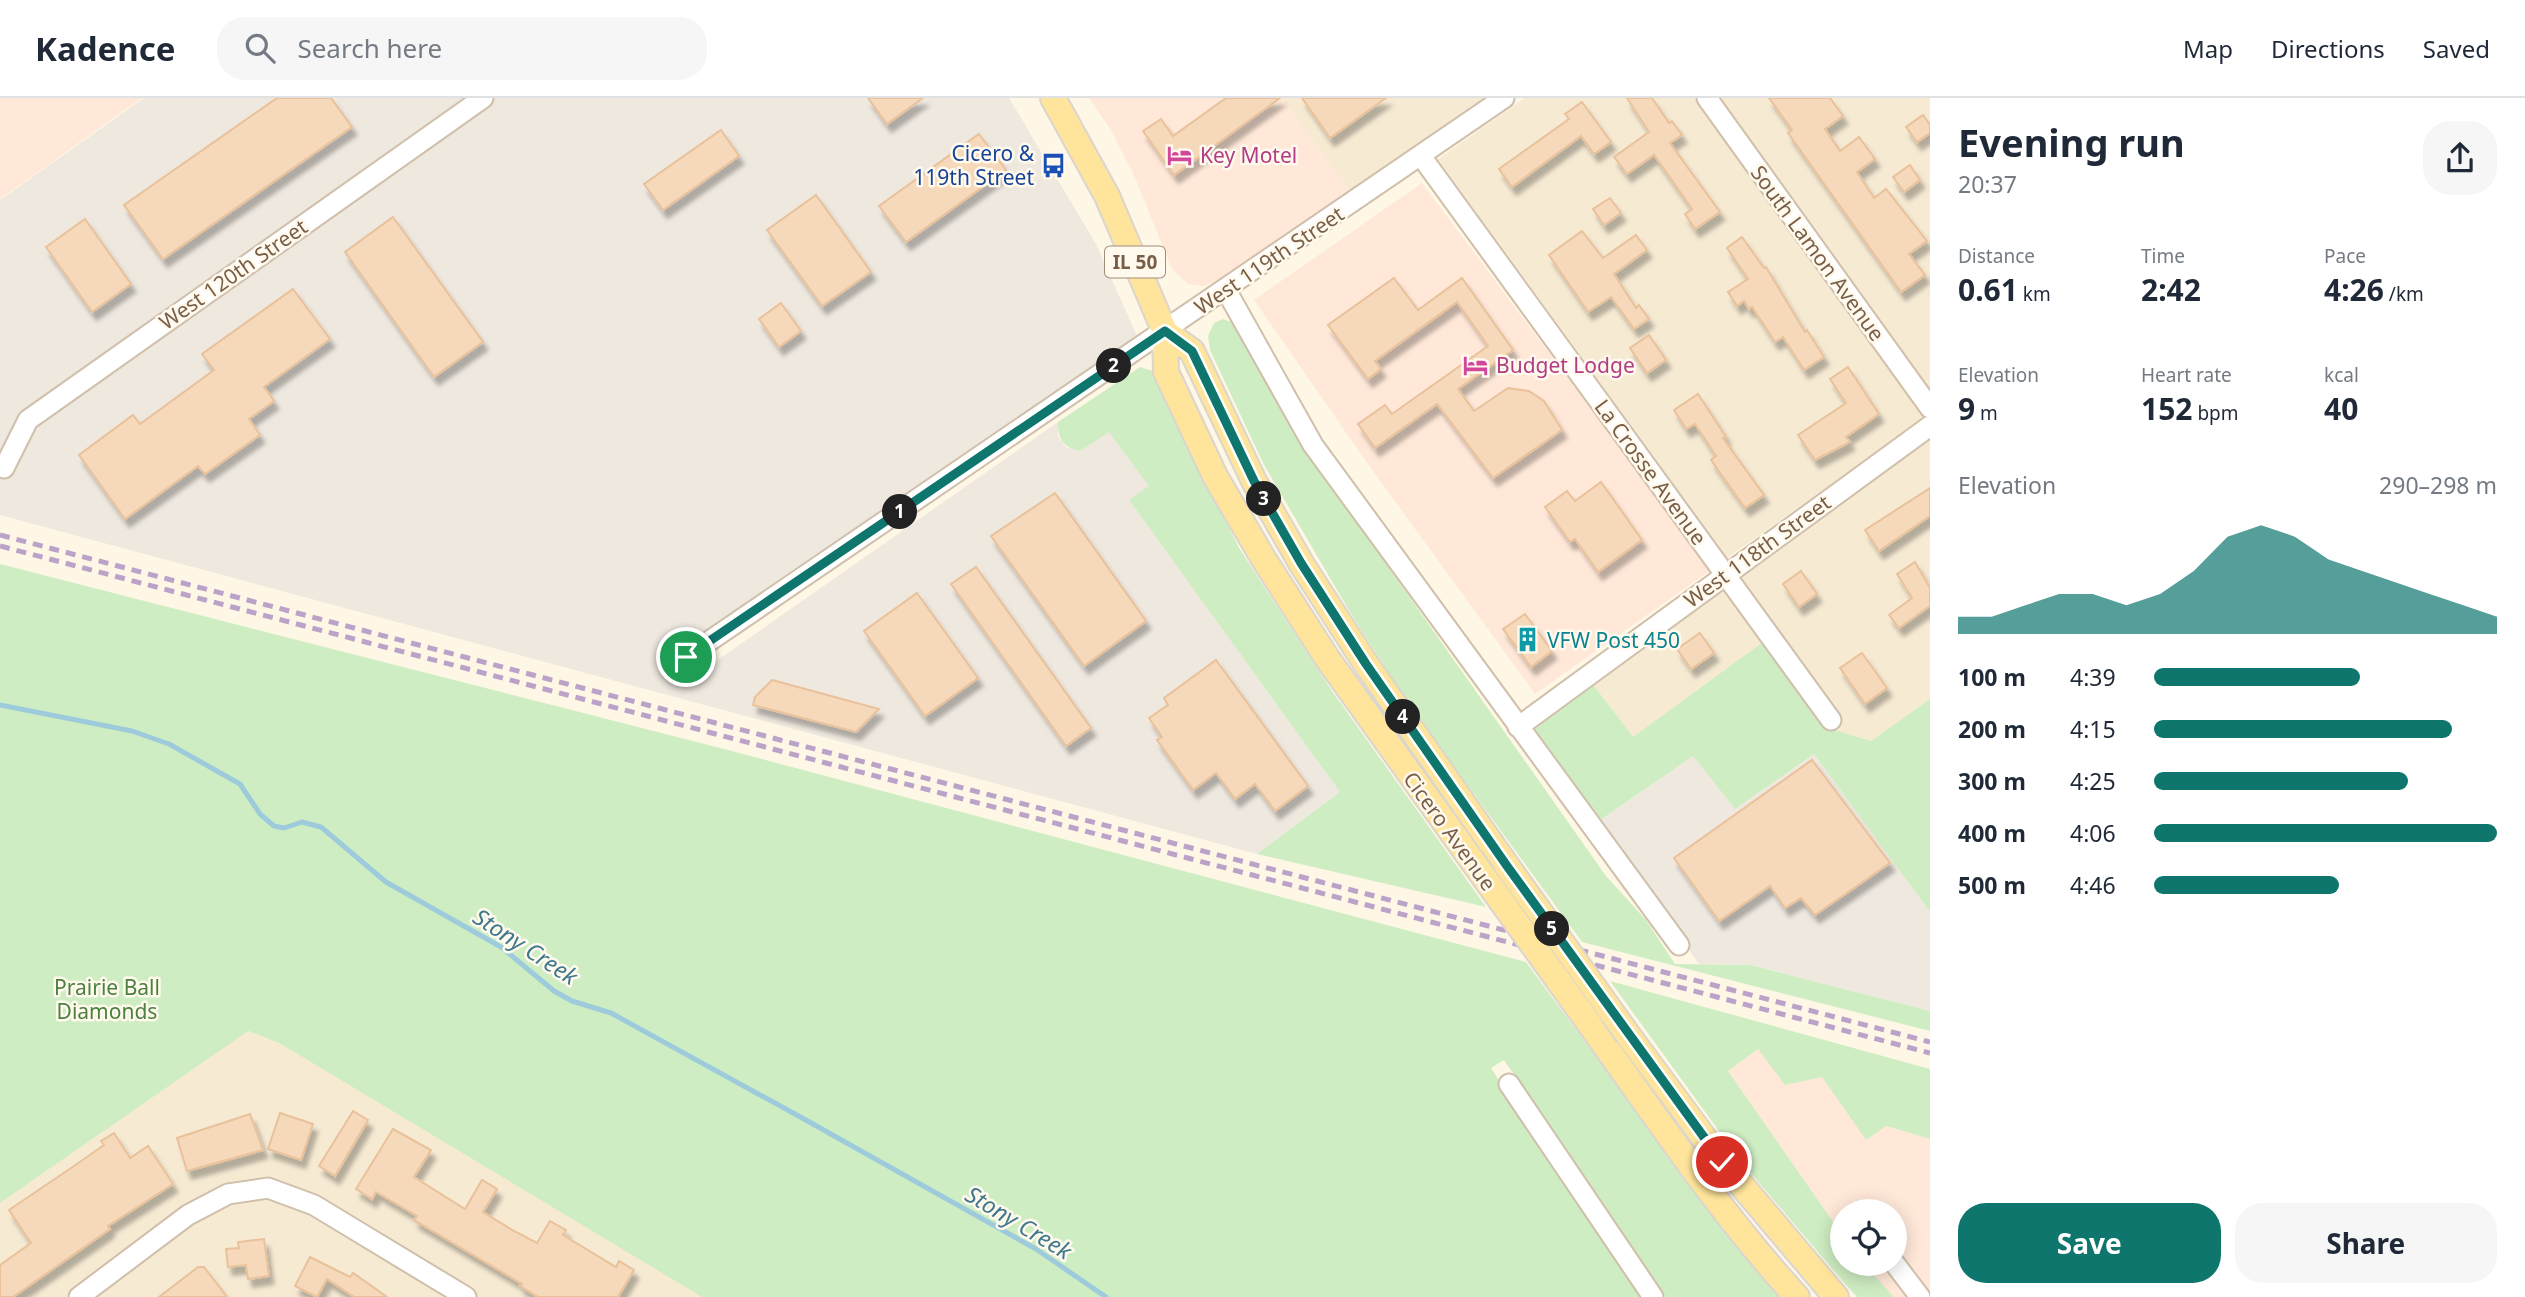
<!DOCTYPE html>
<meta charset="utf-8">
<style>
body{margin:0;font-family:"Noto Sans",sans-serif;background:#f6f6f7;color:#1f2937;height:100vh;display:flex;flex-direction:column;font-size:26px;white-space:nowrap}
*{box-sizing:border-box;margin:0}
p{font-size:23px;color:#747a83}
.icon{flex:none;width:38px;height:38px;fill:none;stroke:currentColor;stroke-width:2;stroke-linecap:round;stroke-linejoin:round}
.map{position:relative;flex:1;overflow:hidden}
.panel{display:flex;flex-direction:column;background:#fff;width:595px}
.panel>*{flex:none}
.tools{position:absolute;left:1830px;top:1101px;display:grid;gap:14px}
.tools a{display:grid;place-items:center;width:77px;height:77px;border-radius:50%;background:#fff;box-shadow:0 4px 18px #0003;font-size:35px}
.pin{position:absolute;display:grid;place-items:center;width:60px;height:60px;color:#fff;margin:-30px;border:4px solid #fff;border-radius:50%;box-shadow:0 2px 7px #0007}
.km{position:absolute;width:35px;height:35px;margin:-18px;border-radius:50%;background:#222;color:#fff;font-size:19px;line-height:35px;text-align:center}
.round{display:grid;place-items:center;flex:none;width:74px;height:74px;border-radius:28px;background:#f6f6f7}
.summary{display:flex;align-items:center;justify-content:space-between;height:119px;padding:0 28px}
h1{font-size:38px;font-weight:700;line-height:52px}
.figures{display:grid;grid-template-columns:repeat(3,1fr);gap:10px;height:119px;padding:7px 28px}
.figures div{display:grid;align-content:center}
.figures b{font-size:30px;font-weight:700}
.figures small{font-size:19px;font-weight:400}
.figures p{font-size:19px}
.chart{height:196px;padding:14px 28px}
.chart p{display:flex;justify-content:space-between}
.chart svg{width:100%;height:126px;margin-top:7px;fill:#0f766e;opacity:.7}
.primary-button{display:flex;gap:14px;margin-top:auto;padding:14px 28px}
.primary-button a{flex:1;height:80px;border-radius:28px;background:#0f766e;color:#fff;font-size:28px;font-weight:700;line-height:80px;text-align:center}
.primary-button a+a{background:#f6f6f7;color:#1f2937}
ul{padding:0 28px;list-style:none;font-size:23px}
li{display:grid;grid-template-columns:112px 84px 1fr;align-items:center;height:52px}
li i{height:18px;border-radius:9px;background:#0f766e}
header{display:flex;align-items:center;gap:42px;box-sizing:border-box;height:98px;padding:0 35px;background:#fff;border-bottom:2px solid #e0e1e3}
header strong{font-size:33px}
nav{display:flex;gap:38px;margin-inline-start:auto;font-size:24px}
.search{width:490px;height:63px;background:#f6f6f7;display:flex;align-items:center;gap:18px;box-sizing:border-box;padding:0 24px;border-radius:28px;color:#747a83;font-size:26px}
main{display:flex;flex:1;min-height:0}
.map>svg:first-child{display:block}
.residential{fill:#f6ead3}
.commercial{fill:#ffe8d8}
.industrial{fill:#eee8df}
.green{fill:#cfedc2}
.lines{fill:none;stroke-linecap:round;stroke-linejoin:round}
.stream{stroke:#9dcbdc;stroke-width:5}
.building{fill:#f5d9ba;stroke:#e9c19a;stroke-width:2;filter:url(#shadow)}
.minor-casing{stroke:#d0bfaa;stroke-width:23}
.major-casing{stroke:#dcd5cf;stroke-width:28}
.minor{stroke:#fff;stroke-width:19}
.major{stroke:#ffe59b;stroke-width:24}
.rail{stroke:#bba2c9;stroke-width:5;stroke-dasharray:10 7;stroke-linecap:butt}
.major-bridge-casing{stroke:#dcd5cf;stroke-width:28;stroke-linecap:butt}
.major-bridge{stroke:#ffe59b;stroke-width:24}
.route-casing{stroke:#fff;stroke-width:14}
.route{stroke:#0f766e;stroke-width:9}
.labels{text-anchor:middle;dominant-baseline:central;stroke-width:5;stroke-linejoin:round;paint-order:stroke}
.shield{fill:#fffaed;stroke:#a18e7a;stroke-width:2}
.shield-label{font-size:19px;font-weight:bold;fill:#795f48}
.transit-label{font-size:21px;fill:#164399;stroke:#fffaed;text-anchor:end}
.hotel-label{font-size:21px;fill:#b23c85;stroke:#fffaed;text-anchor:start}
.street-label{font-size:21px;fill:#795f48;stroke:#fffaed}
.culture-label{font-size:21px;fill:#0d838f;stroke:#fffaed;text-anchor:start}
.park-label{font-size:21px;fill:#4b803f;stroke:#fffaed}
.water-label{font-size:23px;font-style:italic;fill:#40788e;stroke:#fffaed}
</style>
<header>
<strong>Kadence</strong>
<div class="search"><svg class="icon" aria-label="search" viewBox="0 0 24 24"><circle cx="10" cy="10" r="6"/><path d="M15 15l6 6"/></svg>Search here</div>
<nav><a>Map</a><a>Directions</a><a>Saved</a></nav>
</header>
<main>
<div class="map">
<svg width="1930" height="1199" viewBox="0 0 1930 1199">
<defs>
<filter id="shadow"><feDropShadow dx="4.5" dy="8" stdDeviation="2" flood-color="#0004"/></filter>
</defs>
<rect width="100%" height="100%" fill="#fef7e5"/>
<!-- residential -->
<g class="residential">
<polygon points="1282,0 1487,0 1352,96"/>
<polygon points="1525,0 1930,0 1930,316 1727,460 1438,61"/>
<polygon points="1930,342 1930,601 1871,643 1825,629 1763,544 1632,640 1591,584"/>
<polygon points="247,933 299,953 717,1199 0,1199 0,1105"/>
</g>
<!-- commercial -->
<g class="commercial">
<polygon points="0,0 142,0 0,101"/>
<polygon points="1089,0 1282,0 1352,96 1218,183 1203,188 1188,186 1172,171 1133,75 1112,34"/>
<polygon points="1422,85 1711,472 1535,596 1365,362 1254,202"/>
<polygon points="1758,951 1822,979 1866,1041 1885,1028 1930,1041 1930,1199 1894,1199 1864,1166 1895,1166 1895,1113 1843,1113 1843,1138 1728,973"/>
</g>
<!-- industrial -->
<g class="industrial">
<polygon points="144,0 1009,0 1096,146 1137,238 670,565 702,573 1058,324 1058,338 1067,350 1109,333 1150,388 1129,402 1340,694 1257,756 0,417 0,102"/>
<polygon points="1814,656 1930,814 1930,913 1752,867 1699,866 1600,722 1693,658 1735,711"/>
</g>
<!-- green -->
<g class="green">
<polygon points="1223,221 1234,225 1244,237 1276,304 1332,389 1606,778 1646,822 1675,866 1751,867 1930,913 1930,933 1582,844 1412,611 1354,521 1264,367 1210,252 1208,238 1214,225"/>
<path d="M1140,269L1153,273L1239,450L1332,593L1486,809L1257,756L1340,694L1129,402L1149,388L1109,334L1080,353C1063,349 1058,341 1058,324Z"/>
<polygon points="0,466 724,651 1526,864 1743,1157 1782,1199 1665,1199 1504,962 1491,970 1642,1199 702,1199 281,946 248,933 0,1105"/>
<polygon points="1763,544 1825,629 1871,643 1930,601 1930,814 1814,656 1735,711 1693,658 1600,722 1530,629 1591,584 1633,639"/>
<polygon points="1610,883 1930,971 1930,1041 1886,1028 1866,1042 1822,979 1785,987 1758,951 1728,973 1843,1138 1843,1166 1864,1166 1894,1199 1857,1199 1846,1187 1743,1066"/>
</g>
<g class="lines">
<!-- stream -->
<polyline class="stream" points="0,607 132,633 169,646 240,686 260,716 274,728 284,730 302,724 321,729 386,784 501,849 554,893 572,903 611,915 804,1021 1036,1151 1106,1199"/>
</g>
<!-- building -->
<g class="building">
<polygon points="277,0 331,0 352,29 163,161 124,107"/>
<polygon points="868,0 923,0 887,26"/>
<polygon points="1226,0 1280,0 1174,77 1143,33 1161,21 1173,38"/>
<polygon points="1302,0 1386,0 1330,40"/>
<polygon points="1627,0 1652,0 1669,25 1672,23 1682,37 1670,45 1720,114 1695,131 1685,116 1692,111 1654,57 1627,76 1614,59 1649,34"/>
<polygon points="1769,0 1830,0 1843,18 1825,31 1840,53 1859,39 1875,61 1857,74 1874,100 1886,91 1927,143 1909,156 1925,177 1901,194 1788,35 1792,32"/>
<polygon points="1582,4 1611,44 1594,56 1581,38 1512,89 1499,71 1569,21 1565,16"/>
<polygon points="1923,17 1930,27 1930,35 1917,44 1906,29"/>
<polygon points="721,32 739,58 663,112 644,86"/>
<polygon points="979,36 1006,72 906,144 879,108"/>
<polygon points="1910,67 1920,82 1904,94 1893,79"/>
<polygon points="816,97 871,174 822,208 767,132"/>
<polygon points="1610,100 1621,115 1604,127 1593,111"/>
<polygon points="393,119 483,244 434,279 345,154"/>
<polygon points="85,121 131,186 92,214 46,149"/>
<polygon points="1582,133 1603,160 1636,137 1647,152 1614,176 1636,210 1639,207 1649,221 1634,231 1611,199 1588,214 1549,157"/>
<polygon points="1742,139 1764,170 1766,169 1805,234 1807,232 1824,259 1804,272 1783,239 1775,244 1752,209 1749,211 1744,203 1737,208 1728,194 1748,181 1727,150"/>
<polygon points="1394,180 1418,212 1462,180 1513,252 1458,291 1474,313 1508,290 1529,293 1544,303 1562,332 1493,380 1437,306 1375,350 1358,326 1385,307 1392,316 1488,248 1457,204 1375,263 1381,271 1368,281 1328,227"/>
<polygon points="293,191 330,241 264,289 274,303 249,321 260,337 205,376 198,368 125,421 79,357 133,317 140,326 214,272 202,256"/>
<polygon points="781,205 801,233 779,249 759,221"/>
<polygon points="1649,237 1666,262 1647,275 1630,250"/>
<polygon points="1848,269 1879,316 1846,339 1850,344 1815,362 1798,337 1846,305 1830,281"/>
<polygon points="1698,296 1726,339 1723,340 1764,397 1745,410 1711,362 1716,358 1695,326 1686,331 1674,312"/>
<polygon points="1601,384 1642,442 1598,474 1575,441 1570,444 1545,409 1567,393 1575,403"/>
<polygon points="1930,390 1930,418 1879,453 1865,432"/>
<polygon points="1055,395 1146,523 1084,568 991,438"/>
<polygon points="1915,464 1930,490 1930,508 1899,530 1889,517 1912,500 1897,476"/>
<polygon points="976,469 1091,630 1066,648 951,486"/>
<polygon points="1801,473 1817,496 1799,509 1783,486"/>
<polygon points="917,495 978,580 925,618 864,533"/>
<polygon points="1525,516 1552,553 1531,569 1503,531"/>
<polygon points="1700,535 1714,555 1691,571 1677,551"/>
<polygon points="1862,555 1887,590 1865,606 1840,570"/>
<polygon points="1216,562 1308,688 1275,713 1255,686 1235,701 1216,675 1193,692 1157,642 1162,639 1149,620 1168,607 1164,600"/>
<polygon points="772,582 879,611 856,634 753,607 755,599"/>
<polygon points="1812,662 1890,765 1815,817 1801,800 1785,810 1770,788 1719,823 1674,760"/>
<polygon points="353,1013 368,1022 335,1078 319,1068"/>
<polygon points="280,1015 313,1026 301,1062 268,1051"/>
<polygon points="250,1016 263,1052 187,1073 177,1040"/>
<polygon points="393,1031 431,1052 414,1079 465,1111 482,1082 497,1091 483,1114 514,1133 537,1145 550,1123 566,1132 563,1137 616,1169 619,1163 634,1172 618,1199 538,1199 520,1188 522,1186 414,1122 417,1118 376,1094 372,1101 356,1091"/>
<polygon points="114,1035 130,1060 148,1048 173,1086 108,1128 110,1131 13,1199 0,1199 0,1167 31,1145 9,1112 74,1068 104,1047 101,1043"/>
<polygon points="264,1141 269,1178 248,1181 246,1167 228,1169 226,1151 239,1150 238,1144"/>
<polygon points="310,1159 350,1179 353,1175 387,1199 354,1199 327,1181 317,1199 295,1188"/>
<polygon points="198,1169 204,1169 227,1199 159,1199"/>
</g>
<g class="lines">
<defs>
<g id="minor">
<polyline points="1707,0 1930,310"/>
<polyline points="1421,58 1831,622"/>
<polyline points="1226,192 1313,347 1679,847"/>
<polyline points="4,370 28,322 483,0"/>
<polyline points="686,559 1504,0"/>
<polyline points="1518,629 1930,328"/>
<polyline points="1509,986 1653,1199"/>
<polyline points="1895,1166 1920,1199"/>
<polyline points="79,1199 188,1117 228,1096 268,1090 314,1107 466,1199"/>
</g>
<g id="major">
<polyline points="1053,0 1107,98 1165,234 1166,274 1215,378 1263,460 1327,560 1471,761"/>
<polyline points="1165,234 1192,253 1254,383 1301,465 1366,566 1507,768"/>
<path d="M1591,928C1657,1020 1720,1115 1797,1199"/>
<polyline points="1628,937 1722,1064 1836,1199"/>
</g>
</defs>
<!-- minor casing -->
<use href="#minor" class="minor-casing"/>
<!-- major casing -->
<use href="#major" class="major-casing"/>
<!-- minor -->
<use href="#minor" class="minor"/>
<!-- major -->
<use href="#major" class="major"/>
<!-- rail -->
<g class="rail">
<polyline points="0,437 1930,944"/>
<polyline points="0,448 1930,955"/>
</g>
<defs>
<g id="major-bridge">
<polyline points="1471,761 1591,928"/>
<polyline points="1507,768 1628,937"/>
</g>
</defs>
<!-- major-bridge casing -->
<use href="#major-bridge" class="major-bridge-casing"/>
<!-- major-bridge -->
<use href="#major-bridge" class="major-bridge"/>
</g>
<g class="lines">
<defs>
<polyline id="route" points="686,559 1165,233 1192,253 1254,383 1301,465 1366,566 1507,768 1722,1064"/>
</defs>
<!-- route casing -->
<use href="#route" class="route-casing"/>
<!-- route -->
<use href="#route" class="route"/>
</g>
<!-- icons -->
<defs>
<symbol id="hotel-bare" viewBox="-9 -9 18 18"><path d="M-6-4.5h1.5V1H6V5H4.5V3h-9V5H-6ZM-4 0a1.8 1.8 0 1 1 3.6 0ZM.5 0V-2.5h3Q6-2.5 6 0Z" fill="#d1479c" stroke="#fffaed" stroke-width="2.5" paint-order="stroke"/></symbol>
<symbol id="bus-bare" viewBox="-9 -9 18 18"><path d="M-5-6H5V4H4V6H2V4H-2V6H-4V4H-5ZM-3.5-4V0h7V-4ZM-3.5 1.2v1.5H-2V1.2ZM2 1.2v1.5H3.5V1.2Z" fill="#1a4fb4" stroke="#fffaed" stroke-width="2.5" paint-order="stroke"/></symbol>
<symbol id="building-bare" viewBox="-9 -9 18 18"><path d="M-4-6H4V6H1V3H-1V6H-4ZM-2.5-4.3h1.7v1.8h-1.7ZM.8-4.3h1.7v1.8H.8ZM-2.5-1h1.7V.8h-1.7ZM.8-1h1.7V.8H.8Z" fill="#0f9aa8" stroke="#fffaed" stroke-width="2.5" paint-order="stroke"/></symbol>
</defs>
<g fill-rule="evenodd">
<use href="#hotel-bare" x="1162" y="40" width="35" height="35"/>
<use href="#bus-bare" x="1036" y="50" width="35" height="35"/>
<use href="#hotel-bare" x="1458" y="250" width="35" height="35"/>
<use href="#building-bare" x="1510" y="524" width="35" height="35"/>
</g>
<g class="labels">
<!-- shield labels -->
<rect class="shield" x="1105" y="148.5" width="60" height="31" rx="5"/>
<g class="shield-label">
<text x="1135" y="164">IL 50</text>
</g>
<!-- transit labels -->
<g class="transit-label">
<text x="1034" y="55">Cicero &amp;<tspan x="1034" dy="24">119th Street</tspan></text>
</g>
<!-- hotel labels -->
<g class="hotel-label">
<text x="1200" y="57">Key Motel</text>
<text x="1496" y="267">Budget Lodge</text>
</g>
<!-- street labels -->
<g class="street-label">
<text transform="translate(1818 155) rotate(54)">South Lamon Avenue</text>
<text transform="translate(1269 162) rotate(-34)">West 119th Street</text>
<text transform="translate(233 176) rotate(-35)">West 120th Street</text>
<text transform="translate(1651 374) rotate(54)">La Crosse Avenue</text>
<text transform="translate(1757 453) rotate(-36)">West 118th Street</text>
<text transform="translate(1450 733) rotate(54)">Cicero Avenue</text>
</g>
<!-- culture labels -->
<g class="culture-label">
<text x="1547" y="542">VFW Post 450</text>
</g>
<!-- park labels -->
<g class="park-label">
<text x="107" y="889">Prairie Ball<tspan x="107" dy="24">Diamonds</tspan></text>
</g>
<!-- water labels -->
<g class="water-label">
<text transform="translate(526 848) rotate(33)">Stony Creek</text>
<text transform="translate(1019 1124) rotate(31)">Stony Creek</text>
</g>
</g>
</svg>
<div class="tools">
<a><svg class="icon" aria-label="locate" viewBox="0 0 24 24"><circle cx="12" cy="12" r="6"/><path d="M12 2v4M12 18v4M2 12h4M18 12h4"/></svg></a>
</div>
<div class="pin" style="left:686px;top:559px;background:#1e9e55"><svg class="icon" aria-label="arrive" viewBox="0 0 24 24"><path d="M6 21V4h12l-3 4 3 4H6"/></svg></div>
<div class="pin" style="left:1722px;top:1064px;background:#d93025"><svg class="icon" aria-label="check" viewBox="0 0 24 24"><path d="M5 12l5 5 9-10"/></svg></div>
<b class="km" style="left:900px;top:414px">1</b>
<b class="km" style="left:1114px;top:268px">2</b>
<b class="km" style="left:1264px;top:401px">3</b>
<b class="km" style="left:1403px;top:619px">4</b>
<b class="km" style="left:1552px;top:831px">5</b>
</div>
<section class="panel">
<div class="summary"><div><h1>Evening run</h1><p>20:37</p></div><a class="round"><svg class="icon" aria-label="share" viewBox="0 0 24 24"><path d="M12 15V3M7 8l5-5 5 5M5 13v7h14v-7"/></svg></a></div>
<div class="figures">
<div><p>Distance</p><b>0.61<small> km</small></b></div>
<div><p>Time</p><b>2:42</b></div>
<div><p>Pace</p><b>4:26<small> /km</small></b></div>
</div>
<div class="figures">
<div><p>Elevation</p><b>9<small> m</small></b></div>
<div><p>Heart rate</p><b>152<small> bpm</small></b></div>
<div><p>kcal</p><b>40</b></div>
</div>
<div class="chart"><p><span>Elevation</span>290–298 m</p>
<svg viewBox="0 0 160 44" preserveAspectRatio="none"><path d="M0 44V38L10 38L20 34L30 30L40 30L50 34L60 30L70 22L80 10L90 6L100 10L110 18L120 22L130 26L140 30L150 34L160 38V44z"/></svg>
</div>
<ul>
<li><b>100 m</b>4:39<i style="width:60%"></i></li>
<li><b>200 m</b>4:15<i style="width:87%"></i></li>
<li><b>300 m</b>4:25<i style="width:74%"></i></li>
<li><b>400 m</b>4:06<i style="width:100%"></i></li>
<li><b>500 m</b>4:46<i style="width:54%"></i></li>
</ul>
<div class="primary-button"><a>Save</a><a>Share</a></div>
</section>
</main>
